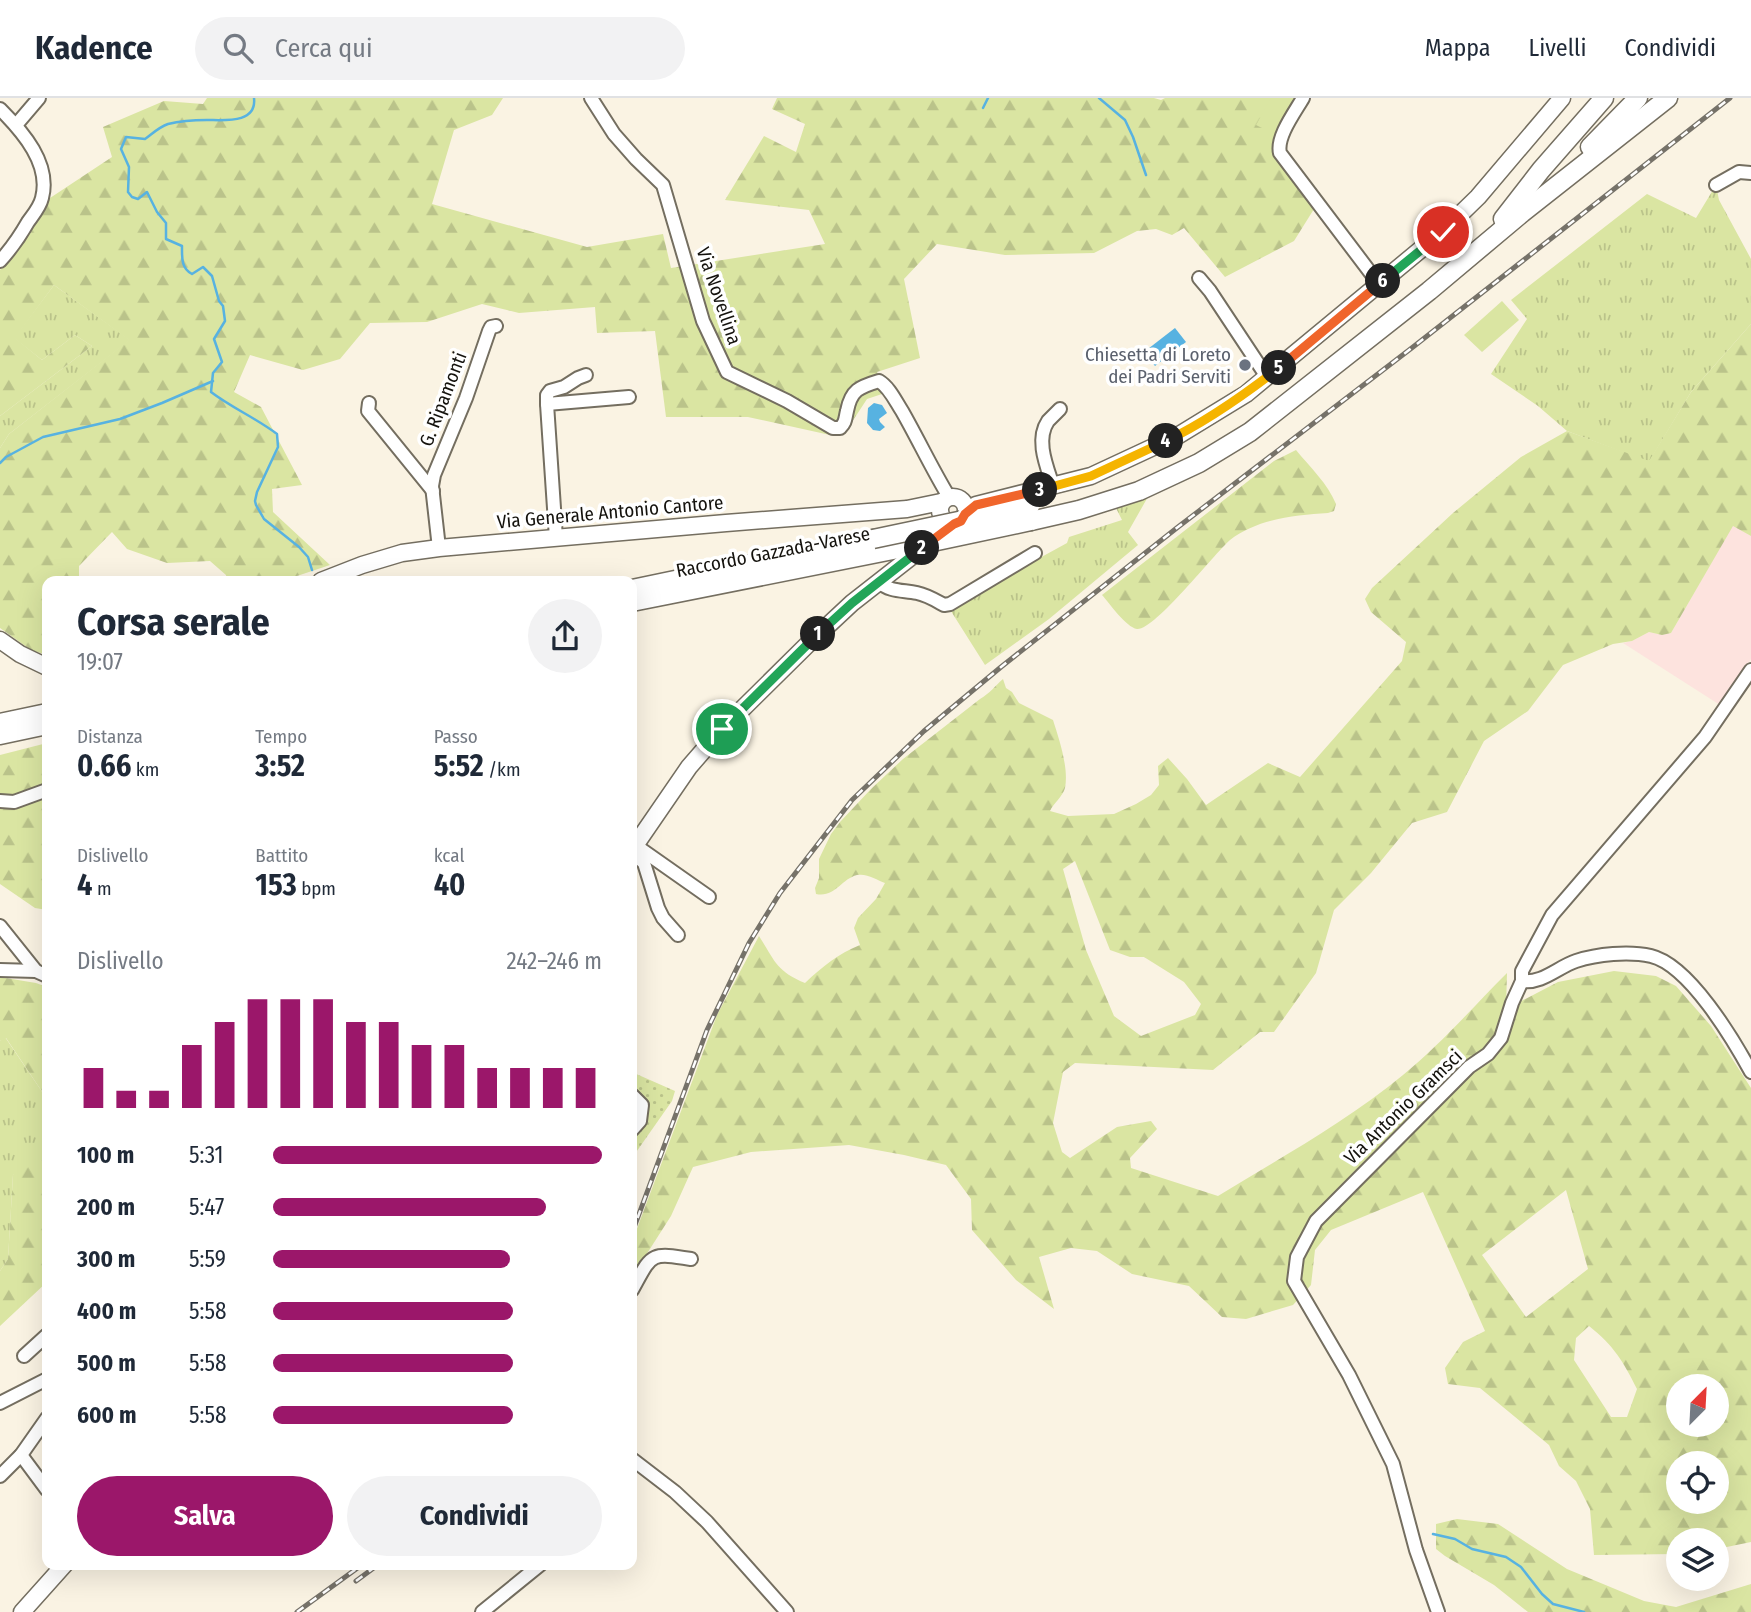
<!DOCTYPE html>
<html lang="it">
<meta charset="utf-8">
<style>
body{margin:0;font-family:"Fira Sans Condensed",sans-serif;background:#f2f2f3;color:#1f2937;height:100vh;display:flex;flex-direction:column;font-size:26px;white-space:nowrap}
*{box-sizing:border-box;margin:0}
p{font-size:23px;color:#747a83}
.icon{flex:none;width:38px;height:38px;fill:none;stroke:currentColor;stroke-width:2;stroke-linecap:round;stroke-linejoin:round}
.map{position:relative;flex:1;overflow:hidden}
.panel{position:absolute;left:42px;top:478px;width:595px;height:994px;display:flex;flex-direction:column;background:#fff;border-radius:14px;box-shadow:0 7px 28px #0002}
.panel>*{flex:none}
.needle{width:46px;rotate:24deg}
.fabs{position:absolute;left:1666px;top:1276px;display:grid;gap:14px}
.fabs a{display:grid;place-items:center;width:63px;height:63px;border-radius:50%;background:#fff;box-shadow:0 7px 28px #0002;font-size:35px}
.pin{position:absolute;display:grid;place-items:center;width:60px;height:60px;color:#fff;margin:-30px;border:4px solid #fff;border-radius:50%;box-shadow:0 2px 7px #0007}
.km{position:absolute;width:35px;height:35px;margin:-18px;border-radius:50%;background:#222;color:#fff;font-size:19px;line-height:35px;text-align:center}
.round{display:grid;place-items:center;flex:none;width:74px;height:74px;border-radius:37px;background:#f2f2f3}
.head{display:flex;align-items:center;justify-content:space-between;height:119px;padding:0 35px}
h1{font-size:38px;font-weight:700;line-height:52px}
.figures{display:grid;grid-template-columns:repeat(3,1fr);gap:10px;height:119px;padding:7px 35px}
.figures div{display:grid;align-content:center}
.figures b{font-size:30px;font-weight:700}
.figures small{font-size:19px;font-weight:400}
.figures p{font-size:19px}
.chart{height:196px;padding:14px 35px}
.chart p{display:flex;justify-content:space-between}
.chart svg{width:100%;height:126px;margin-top:7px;stroke:#9b176a;stroke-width:6}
.action{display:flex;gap:14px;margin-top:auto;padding:14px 35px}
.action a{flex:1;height:80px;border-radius:42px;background:#9b176a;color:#fff;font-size:28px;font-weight:700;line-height:80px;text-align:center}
.action a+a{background:#f2f2f3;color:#1f2937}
ul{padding:0 35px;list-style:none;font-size:23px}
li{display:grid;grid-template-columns:112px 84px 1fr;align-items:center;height:52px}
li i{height:18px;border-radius:9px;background:#9b176a}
header{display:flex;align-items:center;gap:42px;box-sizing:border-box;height:98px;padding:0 35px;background:#fff;border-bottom:2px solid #e0e1e3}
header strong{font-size:33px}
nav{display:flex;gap:38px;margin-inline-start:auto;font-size:24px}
.search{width:490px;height:63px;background:#f2f2f3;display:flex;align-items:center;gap:18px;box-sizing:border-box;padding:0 24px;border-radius:38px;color:#747a83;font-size:26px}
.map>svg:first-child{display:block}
.commercial{fill:#fde3de}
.grass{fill:url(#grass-tufts)}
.forest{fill:url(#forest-firs);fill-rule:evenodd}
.park{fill:url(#park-dots)}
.pitch{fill:#dae5a2}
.water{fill:#57b2e1}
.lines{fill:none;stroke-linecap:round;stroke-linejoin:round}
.stream{stroke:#57b2e1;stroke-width:2.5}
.minor-casing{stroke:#746e60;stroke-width:16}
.major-casing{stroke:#746e60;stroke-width:19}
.highway-casing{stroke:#746e60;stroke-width:21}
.minor{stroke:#fff;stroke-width:12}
.major{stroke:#fff;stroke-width:16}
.highway{stroke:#fff;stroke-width:18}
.rail-casing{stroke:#767269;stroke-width:5}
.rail{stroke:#fff;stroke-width:2.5;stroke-dasharray:8;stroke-linecap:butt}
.highway-bridge-casing{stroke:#746e60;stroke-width:21;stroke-linecap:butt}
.highway-bridge{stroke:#fff;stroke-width:18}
.split-1-casing{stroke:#fff;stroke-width:14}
.split-2-casing{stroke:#fff;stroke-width:14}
.split-3-casing{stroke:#fff;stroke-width:14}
.split-4-casing{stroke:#fff;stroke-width:14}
.split-5-casing{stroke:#fff;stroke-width:14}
.split-6-casing{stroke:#fff;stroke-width:14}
.split-7-casing{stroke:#fff;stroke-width:14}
.split-1{stroke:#22a559;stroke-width:9}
.split-2{stroke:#22a559;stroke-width:9}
.split-3{stroke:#f0652b;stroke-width:9}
.split-4{stroke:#f5b400;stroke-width:9}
.split-5{stroke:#f5b400;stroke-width:9}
.split-6{stroke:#f0652b;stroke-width:9}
.split-7{stroke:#22a559;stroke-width:9}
.worship-dot{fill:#6b7280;stroke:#fff;stroke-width:2.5}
.labels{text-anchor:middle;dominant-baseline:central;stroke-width:7;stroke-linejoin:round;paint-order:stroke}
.street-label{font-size:19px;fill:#14120d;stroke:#fff}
.worship-label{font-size:19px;fill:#5b616d;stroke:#fff;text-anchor:end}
</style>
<header>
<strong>Kadence</strong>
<div class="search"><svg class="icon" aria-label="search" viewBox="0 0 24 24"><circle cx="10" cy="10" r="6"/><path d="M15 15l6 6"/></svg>Cerca qui</div>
<nav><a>Mappa</a><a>Livelli</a><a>Condividi</a></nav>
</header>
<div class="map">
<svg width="1751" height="1514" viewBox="0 0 1751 1514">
<defs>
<pattern id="grass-tufts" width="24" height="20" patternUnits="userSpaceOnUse" patternTransform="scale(1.75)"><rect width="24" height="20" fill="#dae5a2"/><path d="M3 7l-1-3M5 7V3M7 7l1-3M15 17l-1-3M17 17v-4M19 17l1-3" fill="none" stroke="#bac38a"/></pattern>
<pattern id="forest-firs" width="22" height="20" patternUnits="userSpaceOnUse" patternTransform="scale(1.75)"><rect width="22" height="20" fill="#dae5a2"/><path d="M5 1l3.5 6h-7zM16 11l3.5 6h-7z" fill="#bac38a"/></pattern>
<pattern id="park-dots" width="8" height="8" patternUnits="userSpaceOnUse" patternTransform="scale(1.75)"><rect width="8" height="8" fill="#dae5a2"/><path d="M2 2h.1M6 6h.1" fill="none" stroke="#bac38a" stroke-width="1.8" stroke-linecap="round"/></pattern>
</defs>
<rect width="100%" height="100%" fill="#faf3e3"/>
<!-- commercial -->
<polygon class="commercial" points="1733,427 1751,438 1751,561 1720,607 1623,545 1632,543 1649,534 1662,537 1671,535"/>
<!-- grass -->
<g class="grass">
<polygon points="1716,87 1719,102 1751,161 1751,226 1691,294 1649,364 1567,333 1538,308 1491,276 1527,221 1511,202 1647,96 1696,120"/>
<polygon points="54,187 130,242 9,336 0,350 0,318 92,248 75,237 42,262 14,240"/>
<polygon points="1149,397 1128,434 1138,447 1049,521 985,567 949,510 1067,445 1069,439 1122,422 1115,408"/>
<polygon points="5,939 47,1001 47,1064 42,1062 13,1077 8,1161 0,1173 0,943"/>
</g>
<!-- forest -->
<g class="forest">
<polygon points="207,0 503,0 492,17 454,32 432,106 587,149 663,136 671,170 825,146 809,112 725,102 764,38 796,54 805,26 772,11 777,0 1154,0 1161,2 1165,0 1301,0 1283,52 1314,111 1294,143 1225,179 1184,130 1172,137 1156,131 1137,133 1094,155 1005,157 937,146 904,181 920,260 877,274 888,294 867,301 848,330 830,337 748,319 666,319 655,233 597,235 595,209 519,215 482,206 427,224 370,225 340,261 303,272 250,257 234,294 261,309 302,387 272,391 273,414 330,467 282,483 227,483 226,477 210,463 167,465 127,451 112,434 79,468 79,483 47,483 47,557 31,552 0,530 0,350 9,336 129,242 54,187 15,240 42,262 75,237 92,248 0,318 0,172 17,152 47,102 112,59 103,29 164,3 203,6"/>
<path d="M1751,226V438L1733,428L1671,535L1662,537L1649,534L1632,543L1613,546L1563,567L1528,613L1484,643L1447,714L1412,725L1371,775L1334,812L1316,875L1274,934H1260L1213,972L1075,965L1063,974L1053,1025L1062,1054L1070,1060L1117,1029L1151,1023L1157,1031L1130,1060L1131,1070L1218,1098C1280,1060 1346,1024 1403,977C1441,946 1473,909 1507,875L1506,911L1558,884L1614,873L1656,878L1676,888L1711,928L1751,990V1444L1717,1451V1442H1678V1456L1594,1457L1590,1411L1576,1383L1559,1368L1549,1347L1480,1290L1448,1286L1445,1270L1463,1244L1485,1233L1423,1094L1331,1132L1315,1152L1311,1187L1293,1207L1246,1221L1222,1219L1189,1188L1132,1176L1097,1153L1071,1150L1039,1159L1054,1211L1016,1182L972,1132L971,1101L946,1067L904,1057L849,1047L751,1054L693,1069L671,1118L632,1179V1144L717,917L759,838C775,863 776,873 805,885C823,868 838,856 860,847L854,830L858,820L876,801L885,785C877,782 867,775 857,777C841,781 835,800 816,796L815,790L819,780V761L831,736L840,724L871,691L903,661L980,601C990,595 995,588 1003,581L1006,590L1012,594L1019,605L1053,622C1059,641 1069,670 1065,690C1063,698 1053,706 1050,713L1068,718L1114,716L1136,706L1151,697L1159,687L1158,668L1168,660L1187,681L1206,707L1268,665L1300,679L1402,563L1406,544L1371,514L1365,501L1372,490L1453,415L1521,359L1567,333L1649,363L1691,294ZM1075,763L1110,852L1130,859H1144L1184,884L1201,906L1195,917L1141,938L1114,918L1086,852L1063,771ZM1566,1092L1588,1171L1526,1219L1482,1157ZM1589,1228C1614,1248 1623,1263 1637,1291L1627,1319H1611L1574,1262L1576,1240ZM1678,1288H1717V1326H1678ZM1678,1365H1717V1404H1678Z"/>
<path d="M1296,352C1310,369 1328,386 1336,406L1334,413L1328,415C1295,417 1257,421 1230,442C1214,456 1154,533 1137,531C1126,529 1110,506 1102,497L1274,363Z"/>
<polygon points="47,645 47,812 35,810 0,786 0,657"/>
<polygon points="0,879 36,885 47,889 47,1001 6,940 0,943"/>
<polygon points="42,1062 47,1064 47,1184 0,1228 0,1173 8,1161 13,1077 20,1066"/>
<polygon points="1457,1421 1498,1426 1567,1471 1644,1503 1676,1509 1751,1486 1751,1514 1528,1514 1494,1487 1445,1458 1436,1451 1436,1426"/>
</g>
<!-- park -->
<polygon class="park" points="632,972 634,975 675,993 672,1003 632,1060"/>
<!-- pitch -->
<g class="pitch">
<polygon points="1271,0 1288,0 1293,3 1274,36 1256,27"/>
<polygon points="1502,203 1519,222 1482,254 1464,237"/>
</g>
<!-- water -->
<g class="water">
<polygon points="1175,230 1186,244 1155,268 1144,254"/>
<polygon points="874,305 882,307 887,315 879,321 880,324 885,329 880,333 873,332 867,325 868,310"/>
</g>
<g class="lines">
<!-- stream -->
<g class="stream">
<path d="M254,0C257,26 224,22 207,22C195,22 180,23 168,26C159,29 152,36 145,41L126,39L121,51L129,69L128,94L132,99L138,101L147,94L157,114L166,125V141L182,148C182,160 181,170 192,176L203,169L212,178L219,203L223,208L225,223L214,241L222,264L213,275L211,294C232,310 256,320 277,336L278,349L257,394L255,403L256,407L264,421L299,449L308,459L312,472"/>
<polyline points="1099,0 1125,22 1133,39 1146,77"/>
<polyline points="983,10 988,0"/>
<polyline points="0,365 6,359 43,339 120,321 162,305 213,283"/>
<polyline points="1433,1436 1455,1441 1472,1451 1506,1459 1521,1469 1542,1496 1553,1506 1584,1514"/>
</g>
<defs>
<g id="minor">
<path d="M591,0L614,36L636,61L663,87L703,223L727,274L787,303L833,330H840C846,324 845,321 847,313C851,292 859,289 879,283C889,289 895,302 902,313C918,341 932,371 949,399"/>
<path d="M1303,0C1295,14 1276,39 1280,55L1379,186"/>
<path d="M0,11C23,34 51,66 42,100C40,109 33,117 28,124C20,138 11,151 0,163"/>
<polyline points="16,27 39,0"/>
<polyline points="1716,87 1739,74 1751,75"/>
<polyline points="1199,180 1210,193 1267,279"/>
<polyline points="369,305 368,313 433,393"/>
<polyline points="547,306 547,297 550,293 564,289 578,280 586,277"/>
<path d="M1053,388C1047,369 1035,342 1048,323C1052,319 1056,315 1060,311"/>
<polyline points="556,440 547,306 629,299"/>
<polyline points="439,450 432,388 434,377 466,300 489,233 491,229 496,228"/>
<path d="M879,484C890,494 903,492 917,495C927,497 935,502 944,507L950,506L1035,455"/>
<polyline points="0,703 14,704 47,692"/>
<polyline points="635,747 709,799"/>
<polyline points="632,754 644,765 658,810 663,820 678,837"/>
<polyline points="0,828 36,873"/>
<polyline points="0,872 36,873 47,878"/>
<path d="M1522,883C1542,886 1558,869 1576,863C1597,856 1629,853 1651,858C1689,867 1733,941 1751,974"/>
<polyline points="632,997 642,1007 640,1023 632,1032"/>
<path d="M632,1192C652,1156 649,1154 691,1161"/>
<polyline points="24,1258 47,1237"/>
<polyline points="0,1305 47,1281"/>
<polyline points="21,1357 47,1392"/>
<polyline points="632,1361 675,1394 707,1424 787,1514"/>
<polyline points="0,1378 21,1357 47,1320"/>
<polyline points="482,1514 541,1466"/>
<polyline points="1438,1514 1416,1452 1393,1366 1349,1277 1294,1183 1297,1159 1316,1123 1469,969 1488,956 1501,940 1512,905 1522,883 1522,873 1552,817 1705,639 1751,572"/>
</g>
<g id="major">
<circle cx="953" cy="412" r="13"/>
<polyline points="966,416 976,407 1091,378 1179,337 1246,296 1443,133 1478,99 1562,0"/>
<polyline points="321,483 362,467 402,455 439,450 726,425 907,411 941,404"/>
<polyline points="0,542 20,556 47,569"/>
<polyline points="632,752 689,669 722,631 807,547 852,505 930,444"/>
<polyline points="22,1514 65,1466"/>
</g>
<g id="highway">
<polyline points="1590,49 1638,0"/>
<polyline points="1503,121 1541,72 1604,0"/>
<polyline points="1031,423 1079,412 1139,393 1199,365 1250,334 1429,193 1522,115 1668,0"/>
<polyline points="632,491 838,448 873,441 886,442"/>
<polyline points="632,504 923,446"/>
<polyline points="0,625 47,615"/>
<polyline points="0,637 47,627"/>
</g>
</defs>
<!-- minor casing -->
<use href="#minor" class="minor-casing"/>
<!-- major casing -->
<use href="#major" class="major-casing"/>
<!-- highway casing -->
<use href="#highway" class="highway-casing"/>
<!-- minor -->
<use href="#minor" class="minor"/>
<!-- major -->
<use href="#major" class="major"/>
<!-- highway -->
<use href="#highway" class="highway"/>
<defs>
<g id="rail">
<polyline points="632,1135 707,932 749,845 780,795 852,702 924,633 1001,569 1178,429 1413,249 1730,0"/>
<polyline points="356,1483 379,1466"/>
<polyline points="297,1514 363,1466"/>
</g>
</defs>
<!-- rail casing -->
<use href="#rail" class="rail-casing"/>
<!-- rail -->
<use href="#rail" class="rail"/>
<defs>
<g id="highway-bridge">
<polyline points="873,441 1030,408"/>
<polyline points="923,446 1031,423"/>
</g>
</defs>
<!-- highway-bridge casing -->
<use href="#highway-bridge" class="highway-bridge-casing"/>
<!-- highway-bridge -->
<use href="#highway-bridge" class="highway-bridge"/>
</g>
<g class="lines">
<defs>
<polyline id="split-1" points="722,631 818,536"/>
<polyline id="split-2" points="818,536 852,505 922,450"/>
<polyline id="split-3" points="922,450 954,426 961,423 965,416 976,407 1040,392"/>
<polyline id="split-4" points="1040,392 1091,378 1166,343"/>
<path id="split-5" d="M1166,343C1206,324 1244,297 1279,270"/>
<polyline id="split-6" points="1279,270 1383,183"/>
<polyline id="split-7" points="1383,183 1443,134"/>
</defs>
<!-- split-1 casing -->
<use href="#split-1" class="split-1-casing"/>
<!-- split-2 casing -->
<use href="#split-2" class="split-2-casing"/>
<!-- split-3 casing -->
<use href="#split-3" class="split-3-casing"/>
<!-- split-4 casing -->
<use href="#split-4" class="split-4-casing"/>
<!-- split-5 casing -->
<use href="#split-5" class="split-5-casing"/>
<!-- split-6 casing -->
<use href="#split-6" class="split-6-casing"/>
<!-- split-7 casing -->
<use href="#split-7" class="split-7-casing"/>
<!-- split-1 -->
<use href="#split-1" class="split-1"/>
<!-- split-2 -->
<use href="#split-2" class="split-2"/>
<!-- split-3 -->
<use href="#split-3" class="split-3"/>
<!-- split-4 -->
<use href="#split-4" class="split-4"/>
<!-- split-5 -->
<use href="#split-5" class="split-5"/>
<!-- split-6 -->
<use href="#split-6" class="split-6"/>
<!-- split-7 -->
<use href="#split-7" class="split-7"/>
</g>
<!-- markers -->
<circle class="worship-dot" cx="1245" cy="267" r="7"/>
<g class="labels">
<!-- street labels -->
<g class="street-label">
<text transform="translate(719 198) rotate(71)">Via Novellina</text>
<text transform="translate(443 301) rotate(-69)">G. Ripamonti</text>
<text transform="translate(610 414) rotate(-5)">Via Generale Antonio Cantore</text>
<text transform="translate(773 454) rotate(-11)">Raccordo Gazzada-Varese</text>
<text transform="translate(1403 1009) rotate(-44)">Via Antonio Gramsci</text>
</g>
<!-- worship labels -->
<g class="worship-label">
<text x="1231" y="256">Chiesetta di Loreto<tspan x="1231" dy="22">dei Padri Serviti</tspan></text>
</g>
</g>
</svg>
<div class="fabs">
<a><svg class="needle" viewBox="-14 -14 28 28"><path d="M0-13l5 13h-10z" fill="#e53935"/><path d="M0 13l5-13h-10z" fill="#747a83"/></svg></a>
<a><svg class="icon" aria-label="locate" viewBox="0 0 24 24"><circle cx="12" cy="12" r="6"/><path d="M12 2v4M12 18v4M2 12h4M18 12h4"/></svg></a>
<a><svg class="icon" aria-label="layers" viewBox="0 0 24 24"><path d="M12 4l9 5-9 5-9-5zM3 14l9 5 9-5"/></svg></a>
</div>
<div class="pin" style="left:722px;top:631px;background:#1e9e55"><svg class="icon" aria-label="arrive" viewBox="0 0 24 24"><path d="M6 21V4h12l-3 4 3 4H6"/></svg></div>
<div class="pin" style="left:1443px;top:134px;background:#d93025"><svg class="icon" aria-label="check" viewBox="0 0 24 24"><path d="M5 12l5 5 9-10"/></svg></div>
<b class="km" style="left:818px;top:536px">1</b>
<b class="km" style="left:922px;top:450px">2</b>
<b class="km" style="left:1040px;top:392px">3</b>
<b class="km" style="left:1166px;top:343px">4</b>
<b class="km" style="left:1279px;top:270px">5</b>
<b class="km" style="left:1383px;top:183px">6</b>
<section class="panel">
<div class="head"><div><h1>Corsa serale</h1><p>19:07</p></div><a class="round"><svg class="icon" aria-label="share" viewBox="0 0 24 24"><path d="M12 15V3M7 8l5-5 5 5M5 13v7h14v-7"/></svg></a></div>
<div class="figures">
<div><p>Distanza</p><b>0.66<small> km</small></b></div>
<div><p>Tempo</p><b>3:52</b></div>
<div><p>Passo</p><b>5:52<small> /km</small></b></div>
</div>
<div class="figures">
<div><p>Dislivello</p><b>4<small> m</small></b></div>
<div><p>Battito</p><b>153<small> bpm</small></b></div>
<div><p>kcal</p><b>40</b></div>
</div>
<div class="chart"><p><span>Dislivello</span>242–246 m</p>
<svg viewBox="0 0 160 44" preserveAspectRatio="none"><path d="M5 44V30M15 44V38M25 44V38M35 44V22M45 44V14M55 44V6M65 44V6M75 44V6M85 44V14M95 44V14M105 44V22M115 44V22M125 44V30M135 44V30M145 44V30M155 44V30"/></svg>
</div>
<ul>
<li><b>100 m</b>5:31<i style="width:100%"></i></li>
<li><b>200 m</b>5:47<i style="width:83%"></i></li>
<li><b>300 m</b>5:59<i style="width:72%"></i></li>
<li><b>400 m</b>5:58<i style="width:73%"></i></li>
<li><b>500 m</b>5:58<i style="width:73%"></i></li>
<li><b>600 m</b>5:58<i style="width:73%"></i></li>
</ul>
<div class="action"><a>Salva</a><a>Condividi</a></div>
</section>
</div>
